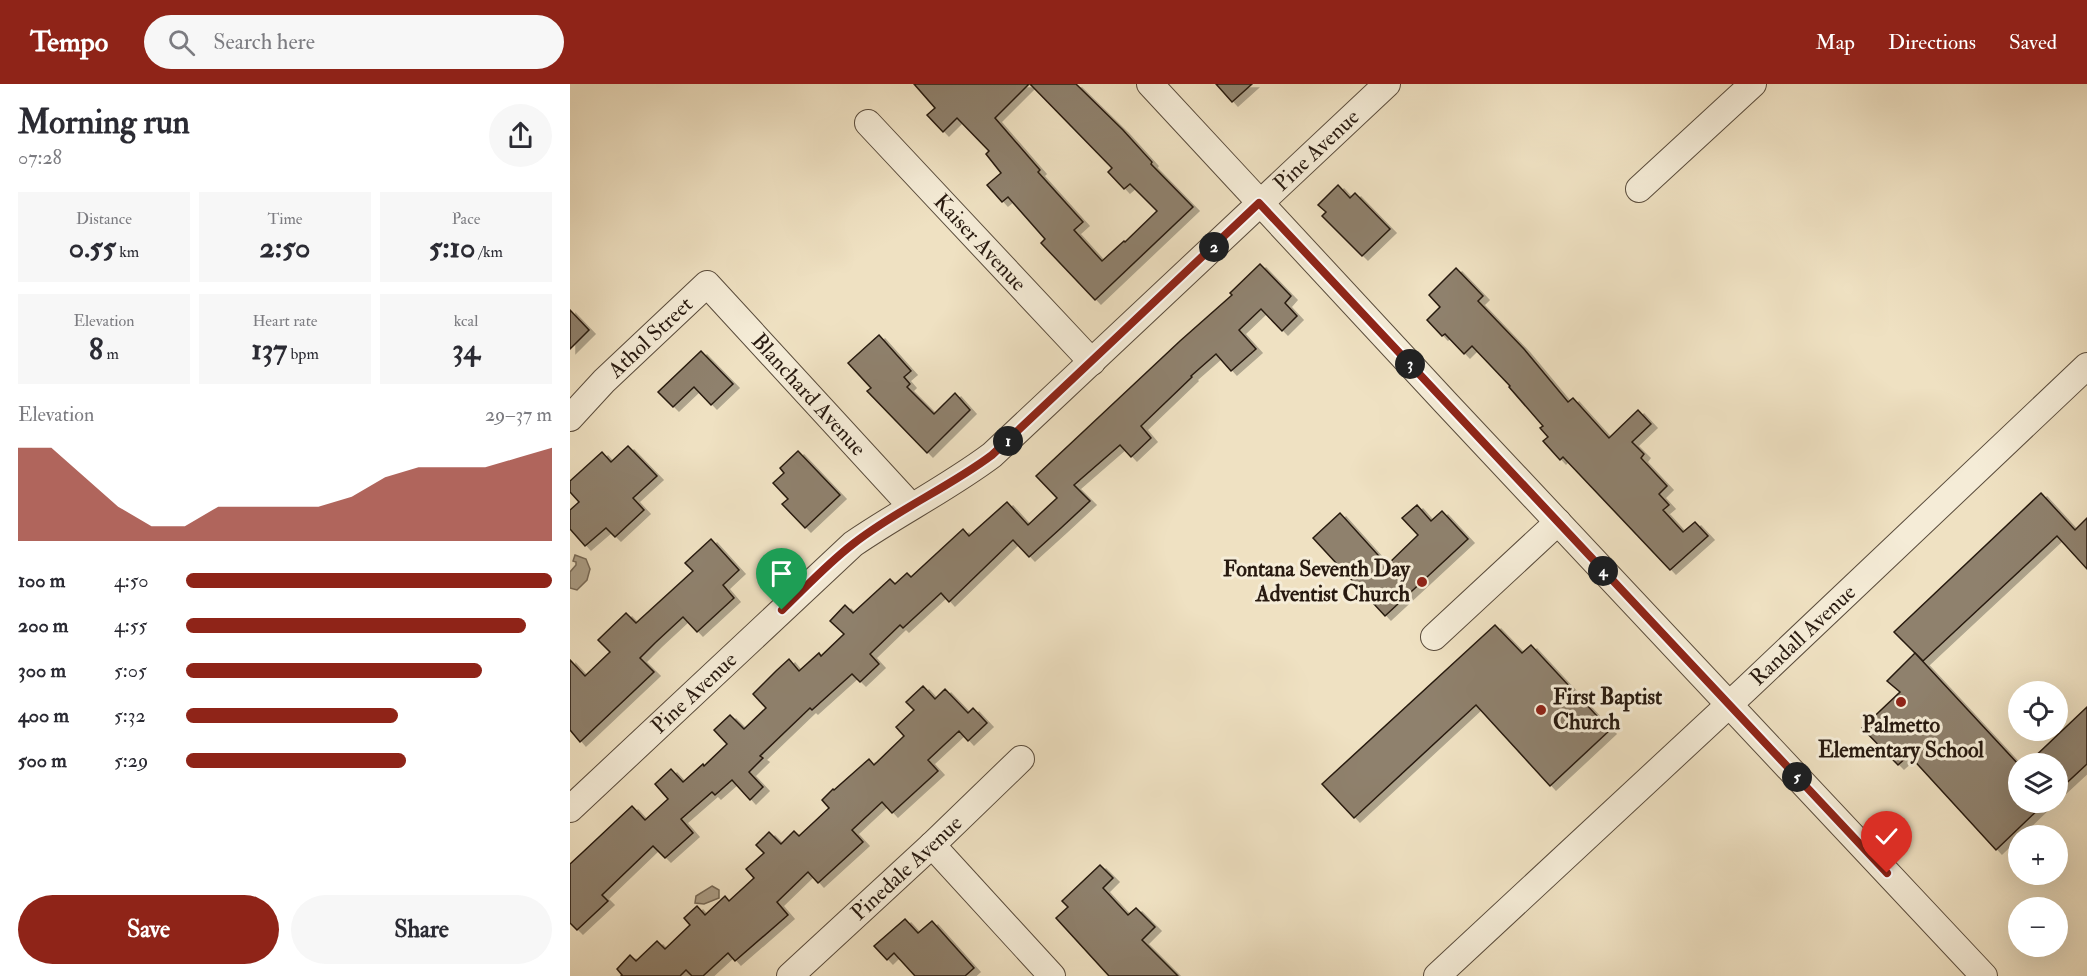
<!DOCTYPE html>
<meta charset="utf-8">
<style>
body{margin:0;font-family:"IM FELL Double Pica",serif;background:#f7f7f7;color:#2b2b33;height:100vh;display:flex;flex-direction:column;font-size:22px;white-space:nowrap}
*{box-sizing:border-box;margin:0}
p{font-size:20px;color:#7c7c81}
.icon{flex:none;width:33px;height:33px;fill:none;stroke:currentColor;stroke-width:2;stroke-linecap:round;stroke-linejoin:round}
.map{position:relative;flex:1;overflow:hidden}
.details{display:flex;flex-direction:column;background:#fff;width:570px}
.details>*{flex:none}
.buttons{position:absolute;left:1438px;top:597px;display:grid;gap:12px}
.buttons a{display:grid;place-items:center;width:60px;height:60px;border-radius:50%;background:#fff;box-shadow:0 6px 24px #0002;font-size:30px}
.pin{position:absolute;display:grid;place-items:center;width:51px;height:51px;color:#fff;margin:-62px -26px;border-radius:50% 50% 50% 0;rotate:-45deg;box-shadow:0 0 6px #0007}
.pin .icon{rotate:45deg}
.km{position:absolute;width:30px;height:30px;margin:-15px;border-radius:50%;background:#222;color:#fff;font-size:16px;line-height:30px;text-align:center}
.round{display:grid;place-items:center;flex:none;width:63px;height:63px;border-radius:32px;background:#f7f7f7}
.summary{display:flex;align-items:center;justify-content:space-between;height:102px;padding:0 18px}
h1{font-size:33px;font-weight:700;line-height:45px}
.figures{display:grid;grid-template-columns:repeat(3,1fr);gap:9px;height:102px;padding:6px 18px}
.figures div{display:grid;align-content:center;border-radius:0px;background:#f7f7f7;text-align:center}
.figures b{font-size:30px;font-weight:700}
.figures small{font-size:16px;font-weight:400}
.figures p{font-size:16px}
.chart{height:168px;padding:12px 18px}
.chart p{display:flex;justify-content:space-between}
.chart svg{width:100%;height:108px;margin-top:6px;fill:#8f2418;opacity:.7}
.cta{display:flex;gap:12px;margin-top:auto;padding:12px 18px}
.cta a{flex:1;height:69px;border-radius:36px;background:#8f2418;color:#fff;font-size:24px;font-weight:700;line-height:69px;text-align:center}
.cta a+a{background:#f7f7f7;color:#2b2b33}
ul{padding:0 18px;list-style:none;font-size:20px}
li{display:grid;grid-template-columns:96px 72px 1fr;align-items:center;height:45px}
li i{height:15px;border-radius:8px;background:#8f2418}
header{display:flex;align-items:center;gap:36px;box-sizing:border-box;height:84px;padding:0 30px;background:#8f2418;color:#fff}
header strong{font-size:28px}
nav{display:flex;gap:33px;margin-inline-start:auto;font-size:21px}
.search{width:420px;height:54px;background:#f7f7f7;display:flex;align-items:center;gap:15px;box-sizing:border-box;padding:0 21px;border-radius:33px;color:#7c7c81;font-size:22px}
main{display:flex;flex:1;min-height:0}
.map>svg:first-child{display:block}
.water{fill:#ab9d85;stroke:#776956;stroke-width:1.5}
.building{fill:#8f816d;stroke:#281a10;stroke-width:1.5;filter:url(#shadow)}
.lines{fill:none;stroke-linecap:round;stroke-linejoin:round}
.minor-casing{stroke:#5a4c3c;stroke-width:28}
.minor{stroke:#f5ecd7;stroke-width:26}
.route-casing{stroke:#fff;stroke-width:12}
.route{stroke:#8f2418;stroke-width:8}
.poi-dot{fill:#8f2418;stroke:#f5ecd7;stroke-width:2}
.labels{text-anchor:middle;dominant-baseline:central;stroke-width:6;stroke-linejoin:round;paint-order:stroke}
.street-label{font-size:22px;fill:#281a10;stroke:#f5ecd7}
.poi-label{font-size:22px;font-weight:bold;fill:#281a10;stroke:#f5ecd7;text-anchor:end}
</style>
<header>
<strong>Tempo</strong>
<div class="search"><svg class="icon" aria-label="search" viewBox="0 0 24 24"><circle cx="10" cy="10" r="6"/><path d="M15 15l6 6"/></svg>Search here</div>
<nav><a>Map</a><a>Directions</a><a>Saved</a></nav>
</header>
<main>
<section class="details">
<div class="summary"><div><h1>Morning run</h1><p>07:28</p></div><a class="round"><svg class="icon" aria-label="share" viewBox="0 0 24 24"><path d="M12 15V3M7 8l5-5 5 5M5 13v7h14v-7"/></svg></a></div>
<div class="figures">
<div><p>Distance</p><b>0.55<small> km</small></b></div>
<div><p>Time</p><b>2:50</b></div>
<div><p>Pace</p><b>5:10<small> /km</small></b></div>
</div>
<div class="figures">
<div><p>Elevation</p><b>8<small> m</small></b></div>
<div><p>Heart rate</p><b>137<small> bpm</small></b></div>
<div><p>kcal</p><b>34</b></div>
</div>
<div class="chart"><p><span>Elevation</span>29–37 m</p>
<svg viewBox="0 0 160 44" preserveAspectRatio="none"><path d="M0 44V6L10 6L20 18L30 30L40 38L50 38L60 30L70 30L80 30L90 30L100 26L110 18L120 14L130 14L140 14L150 10L160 6V44z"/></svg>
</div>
<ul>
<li><b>100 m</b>4:50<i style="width:100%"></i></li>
<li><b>200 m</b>4:55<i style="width:93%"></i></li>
<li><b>300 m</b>5:05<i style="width:81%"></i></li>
<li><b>400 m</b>5:32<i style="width:58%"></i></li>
<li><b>500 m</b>5:29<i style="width:60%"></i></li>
</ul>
<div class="cta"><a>Save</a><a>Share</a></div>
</section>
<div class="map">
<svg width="1517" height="892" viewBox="0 0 1517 892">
<defs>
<filter id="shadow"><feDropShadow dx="6" dy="4" stdDeviation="0" flood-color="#0004"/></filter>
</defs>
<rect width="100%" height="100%" fill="#efe1c2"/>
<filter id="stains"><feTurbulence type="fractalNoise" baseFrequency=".00333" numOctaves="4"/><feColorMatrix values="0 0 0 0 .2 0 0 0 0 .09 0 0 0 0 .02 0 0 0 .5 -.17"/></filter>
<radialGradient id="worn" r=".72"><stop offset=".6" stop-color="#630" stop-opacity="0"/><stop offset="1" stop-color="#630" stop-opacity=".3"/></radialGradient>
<!-- water -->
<g class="water">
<polygon points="5,471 16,475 20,485 17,496 7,506 0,504 0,488 6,481 6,478 3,477"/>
<polygon points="142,802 149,806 149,814 134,820 125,819 126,812"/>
</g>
<!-- building -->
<g class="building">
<polygon points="344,0 459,0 425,34 470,86 468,88 513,138 504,146 532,177 554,157 555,158 587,127 560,100 554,105 538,88 542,84 460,0 506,0 553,46 582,78 581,80 623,123 525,216 471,159 475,155 438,113 432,118 417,101 431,89 416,70 419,67 387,34 373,48 357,31 365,24"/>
<polygon points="646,0 682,0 662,18"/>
<polygon points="768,101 780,114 785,109 820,145 792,172 752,132 756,128 748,121"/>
<polygon points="690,180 721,212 715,219 727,232 712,247 691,225 669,246 686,265 661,287 646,270 621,292 622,293 571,342 581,354 561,373 550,361 504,401 520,417 491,444 459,473 443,456 379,518 371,509 333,544 330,541 300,570 309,580 290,598 282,590 242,626 240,624 190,672 193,674 179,688 193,703 180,716 162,696 145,711 142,708 111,735 123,749 95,774 83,762 32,811 38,817 7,846 0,839 0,780 13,768 62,722 75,736 98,715 85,700 101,685 113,698 133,680 134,682 157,660 144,646 160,631 174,645 196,624 183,610 206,587 219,575 229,587 249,569 251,572 274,550 260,537 275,521 283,529 320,495 325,500 337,489 341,493 393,445 399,452 437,418 458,441 487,414 466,392 610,257 662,211 660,209"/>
<polygon points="886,184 913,212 908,217 954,265 998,318 1003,314 1039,354 1068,326 1081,340 1062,358 1074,370 1071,374 1097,402 1089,410 1099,421 1093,426 1113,448 1125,438 1138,452 1100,486 993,373 990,376 973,357 978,353 970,344 973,342 939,303 940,302 902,262 894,270 875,250 872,252 857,236 870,223 859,211"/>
<polygon points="0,226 19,246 0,265"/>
<polygon points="309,251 341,287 334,293 340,300 337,303 364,330 385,309 400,326 357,369 297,307 301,304 278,279"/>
<polygon points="131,267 163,300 141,321 124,303 103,323 88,308"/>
<polygon points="58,362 87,392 63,414 74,426 45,453 36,444 15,462 0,445 0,426 9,418 0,408 0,397 32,368 41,378"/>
<polygon points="228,367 270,411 235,444 212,420 218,415 203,399 214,389 210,384"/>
<polygon points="1471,409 1505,446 1517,434 1517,485 1487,452 1353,577 1324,548"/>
<polygon points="847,421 861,437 872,427 898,455 815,532 743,454 770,429 817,481 848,451 832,434"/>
<polygon points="141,455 169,486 153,501 164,514 127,548 113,533 85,559 70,574 84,588 10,658 0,646 0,576 15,592 40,568 28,556 56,529 66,539 123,487 115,479"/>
<polygon points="925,541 952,569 961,561 1040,646 980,702 906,621 784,734 752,700"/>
<polygon points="1345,569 1449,681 1449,718 1476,718 1426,766 1339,671 1328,681 1292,644 1330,608 1317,597"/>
<polygon points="353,602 365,615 375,605 398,629 403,624 417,639 398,657 389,647 358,676 368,687 322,729 312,718 282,746 293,758 248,799 238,788 207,818 218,831 165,877 158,869 133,892 122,892 116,886 110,892 51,892 52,891 47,885 60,871 66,877 87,857 95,865 120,841 114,834 127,822 135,831 155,812 159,817 184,794 176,785 194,769 186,761 199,748 211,760 224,747 229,752 259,724 252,716 263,705 264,706 299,675 304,681 334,652 326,643 344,626 336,618"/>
<polygon points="1517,623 1517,680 1488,707 1488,680 1457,680"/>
<polygon points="530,781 543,794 533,804 558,831 566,824 585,843 572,856 608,892 539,892 486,834 498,823 492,817"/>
<polygon points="335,835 348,849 362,837 404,884 395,892 345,892 324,869 317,876 304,862"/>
</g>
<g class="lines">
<defs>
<g id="minor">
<polyline points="580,0 876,319 1414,892"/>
<path id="s1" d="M298,39L522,278"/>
<polyline points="1069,105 1183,0"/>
<path id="s2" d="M0,334L34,297L137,200L341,422"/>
<polyline points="864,553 988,438"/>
<path id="s3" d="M0,725L283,460C328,429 378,404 422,371L817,0"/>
<polyline points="362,761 482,892"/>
<path id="s4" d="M220,892L362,761L451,675"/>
<path id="s5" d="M867,892L1177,604L1517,282"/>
</g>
</defs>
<!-- minor casing -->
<use href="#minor" class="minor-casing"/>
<!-- minor -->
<use href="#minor" class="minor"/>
</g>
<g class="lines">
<defs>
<path id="route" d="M212,526C235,504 257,480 283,460C326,426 378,404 422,371L689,119L1317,789"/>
</defs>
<!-- route casing -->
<use href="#route" class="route-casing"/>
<!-- route -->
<use href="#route" class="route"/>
</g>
<!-- markers -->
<g class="poi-dot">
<circle cx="852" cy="498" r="6"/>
<circle cx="1331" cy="618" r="6"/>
<circle cx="971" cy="626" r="6"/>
</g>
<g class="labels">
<!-- street labels -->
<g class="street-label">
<text stroke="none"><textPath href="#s3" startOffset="998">Pine Avenue</textPath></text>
<text stroke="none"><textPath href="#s1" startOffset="164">Kaiser Avenue</textPath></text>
<text stroke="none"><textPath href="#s2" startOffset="114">Athol Street</textPath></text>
<text stroke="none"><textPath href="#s2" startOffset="342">Blanchard Avenue</textPath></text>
<text stroke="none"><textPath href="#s5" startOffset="500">Randall Avenue</textPath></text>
<text stroke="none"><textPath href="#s3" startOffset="170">Pine Avenue</textPath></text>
<text stroke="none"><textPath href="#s4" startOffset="159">Pinedale Avenue</textPath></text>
</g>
<!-- poi labels -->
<g class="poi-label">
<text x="840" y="485">Fontana Seventh Day<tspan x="840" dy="25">Adventist Church</tspan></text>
<text x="983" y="613" text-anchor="start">First Baptist<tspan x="983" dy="25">Church</tspan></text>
<text x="1331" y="641" text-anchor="middle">Palmetto<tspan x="1331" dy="25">Elementary School</tspan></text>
</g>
</g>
<rect width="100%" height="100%" filter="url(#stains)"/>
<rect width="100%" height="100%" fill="url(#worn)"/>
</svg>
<div class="buttons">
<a><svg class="icon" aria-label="locate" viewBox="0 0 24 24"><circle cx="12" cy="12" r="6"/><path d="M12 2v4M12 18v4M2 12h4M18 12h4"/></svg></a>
<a><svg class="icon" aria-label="layers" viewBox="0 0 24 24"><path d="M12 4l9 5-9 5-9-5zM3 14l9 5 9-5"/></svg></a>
<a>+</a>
<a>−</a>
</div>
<div class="pin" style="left:212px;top:526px;background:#1e9e55"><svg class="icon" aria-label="arrive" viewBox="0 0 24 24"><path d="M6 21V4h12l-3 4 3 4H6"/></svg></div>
<div class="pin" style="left:1317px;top:789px;background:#d93025"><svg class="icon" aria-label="check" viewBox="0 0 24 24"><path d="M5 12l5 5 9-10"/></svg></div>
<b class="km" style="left:438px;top:357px">1</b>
<b class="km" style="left:644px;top:163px">2</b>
<b class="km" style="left:840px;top:280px">3</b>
<b class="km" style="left:1033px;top:487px">4</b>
<b class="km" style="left:1227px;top:693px">5</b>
</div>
</main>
